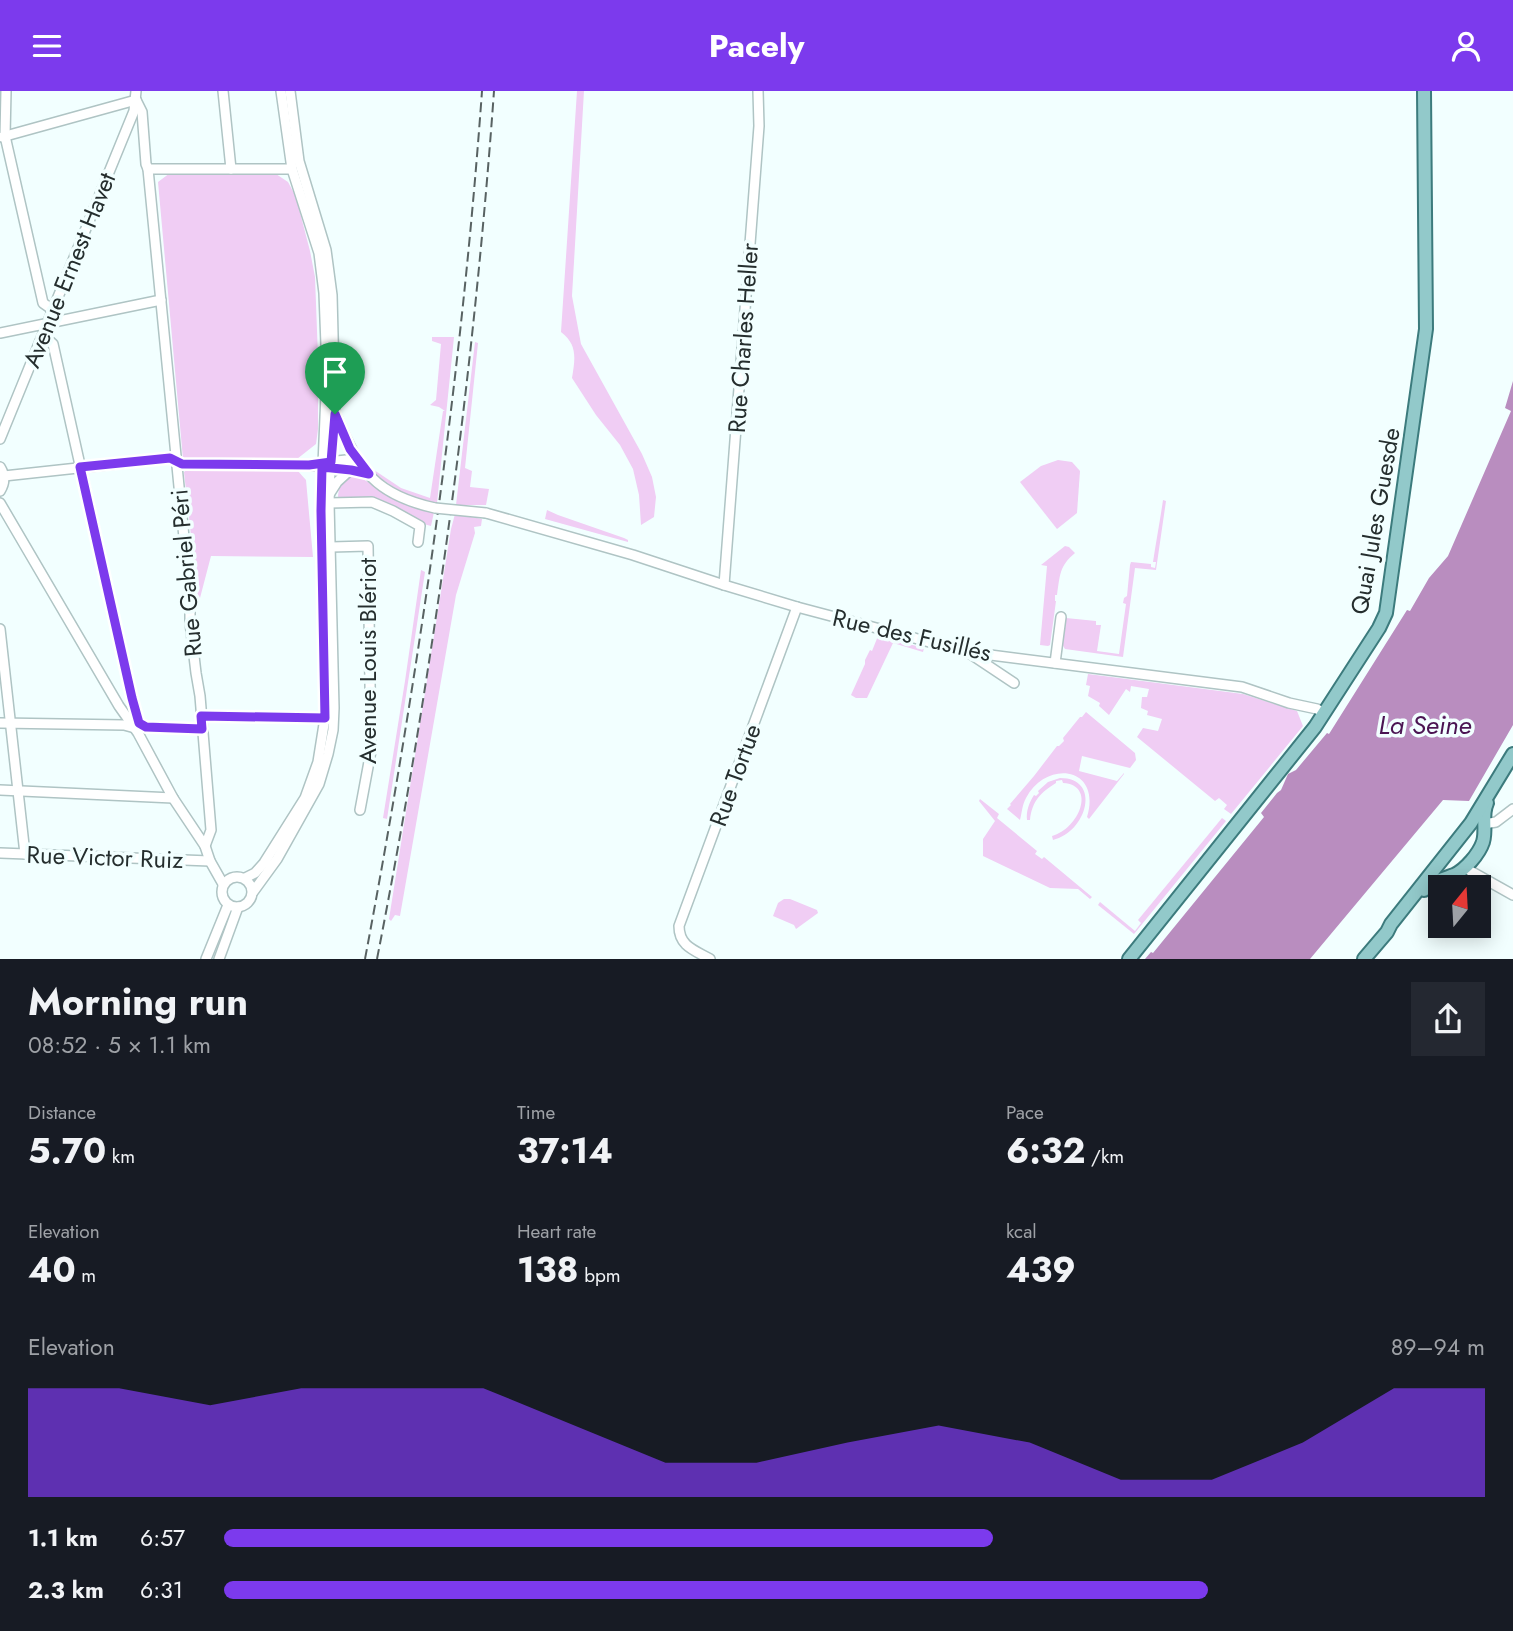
<!DOCTYPE html>
<meta charset="utf-8">
<style>
body{margin:0;font-family:Jost,sans-serif;background:#242831;color:#f1f3f6;height:100vh;display:flex;flex-direction:column;font-size:26px;white-space:nowrap}
*{box-sizing:border-box;margin:0}
p{font-size:23px;color:#9ea1a6}
.icon{flex:none;width:38px;height:38px;fill:none;stroke:currentColor;stroke-width:2;stroke-linecap:round;stroke-linejoin:round}
.map{position:relative;height:868px;overflow:hidden}
.drawer{display:flex;flex-direction:column;background:#171b24;flex:1}
.drawer>*{flex:none}
.needle{width:46px;rotate:18deg}
.tools{position:absolute;left:1428px;top:784px;display:grid;gap:14px}
.tools a{display:grid;place-items:center;width:63px;height:63px;border-radius:0px;background:#171b24;box-shadow:0 4px 18px #0003;font-size:35px}
.pin{position:absolute;display:grid;place-items:center;width:60px;height:60px;color:#fff;margin:-72px -30px;border-radius:50% 50% 50% 0;rotate:-45deg;box-shadow:0 0 7px #0007}
.pin .icon{rotate:45deg}
.round{display:grid;place-items:center;flex:none;width:74px;height:74px;border-radius:0px;background:#242831}
.headline{display:flex;align-items:center;justify-content:space-between;height:119px;padding:0 28px}
h1{font-size:38px;font-weight:700;line-height:52px}
.figures{display:grid;grid-template-columns:repeat(3,1fr);gap:10px;height:119px;padding:7px 28px}
.figures div{display:grid;align-content:center}
.figures b{font-size:35px;font-weight:700}
.figures small{font-size:19px;font-weight:400}
.figures p{font-size:19px}
.chart{height:196px;padding:14px 28px}
.chart p{display:flex;justify-content:space-between}
.chart svg{width:100%;height:126px;margin-top:7px;fill:#7c3aed;opacity:.7}
ul{padding:0 28px;list-style:none;font-size:23px}
li{display:grid;grid-template-columns:112px 84px 1fr;align-items:center;height:52px}
li i{height:18px;border-radius:9px;background:#7c3aed}
header{display:flex;justify-content:space-between;align-items:center;height:91px;padding:0 28px;background:#7c3aed;color:#fff;font-size:32px;font-weight:700}
.map>svg:first-child{display:block}
.green{fill:#f0cdf4}
.water{fill:#b98dbf}
.lines{fill:none;stroke-linecap:round;stroke-linejoin:round}
.minor-casing{stroke:#afc4c4;stroke-width:12}
.major-casing{stroke:#3c7b7d;stroke-width:16}
.minor{stroke:#fff;stroke-width:9}
.major{stroke:#92c9ca;stroke-width:12}
.rail{stroke:#586262;stroke-width:2;stroke-dasharray:10 5;stroke-linecap:butt}
.minor-bridge-casing{stroke:#afc4c4;stroke-width:12;stroke-linecap:butt}
.minor-bridge{stroke:#fff;stroke-width:9}
.route-casing{stroke:#fff;stroke-width:14}
.route{stroke:#7c3aed;stroke-width:9}
.labels{text-anchor:middle;dominant-baseline:central;stroke-width:7;stroke-linejoin:round;paint-order:stroke}
.street-label{font-size:24px;fill:#252e2e;stroke:#f2ffff}
.water-label{font-size:26px;font-style:italic;fill:#4a1452;stroke:#f2ffff}
</style>
<header><svg class="icon" aria-label="menu" viewBox="0 0 24 24"><path d="M4 6h16M4 12h16M4 18h16"/></svg>Pacely<svg class="icon" aria-label="person" viewBox="0 0 24 24"><circle cx="12" cy="8" r="4"/><path d="M4 21q1-7 8-7t8 7"/></svg></header>
<div class="map">
<svg width="1513" height="868" viewBox="0 0 1513 868">
<rect width="100%" height="100%" fill="#f2ffff"/>
<!-- green -->
<g class="green">
<path d="M577,0H584L572,205L581,253L642,363L652,386L656,406L654,426L641,434L639,404L633,378L620,354L596,324L572,287C575,268 578,254 561,241Z"/>
<polygon points="170,82 276,83 288,91 296,106 310,160 315,186 318,266 318,338 316,353 297,368 294,368 292,371 183,368 158,91"/>
<path d="M432,246H454L437,412C410,409 391,395 370,379L371,377L401,397L430,407L443,320H445L439,316L430,314L436,309L441,253L432,250Z"/>
<polygon points="475,251 478,252 465,377 472,380 470,396 489,398 486,414 456,414"/>
<polygon points="1058,369 1072,371 1080,380 1077,422 1057,438 1020,391 1041,375"/>
<polygon points="188,378 297,379 306,389 313,466 211,465 200,507 198,508 184,381"/>
<path d="M352,385C365,386 374,396 386,404C401,413 417,418 434,421L431,435L420,432L370,407L338,408C338,397 341,390 352,385Z"/>
<path d="M1163,409L1166,410L1156,479L1135,477L1123,566L1065,558L1062,553L1066,527L1096,530V534H1101L1097,560L1119,563L1126,513L1123,512L1124,507L1127,505L1130,474L1131,471L1151,473V476L1155,477L1156,471H1153C1156,451 1160,430 1163,409Z"/>
<polygon points="547,419 558,424 624,447 628,449 628,451 545,428"/>
<polygon points="455,423 482,428 481,435 474,436 475,442 456,504 400,825 395,824 391,830 389,828 451,438"/>
<path d="M1065,455L1069,456L1075,462C1059,475 1060,485 1057,504H1055V510H1056L1050,554L1048,555L1040,554L1047,475L1041,474Z"/>
<polygon points="421,479 425,481 387,728 383,727 405,590"/>
<polygon points="878,545 924,557 923,561 893,552 867,607 856,607 851,604 865,573 865,569 870,559 872,560"/>
<polygon points="1088,583 1243,603 1297,620 1303,635 1231,723 1224,718 1227,714 1219,707 1215,710 1137,646 1143,637 1158,640 1162,628 1147,624 1148,620 1141,617 1142,606 1147,606 1149,598 1131,595 1130,601 1126,598 1109,624 1099,615 1100,612 1088,605 1090,595 1086,594"/>
<path d="M1086,621L1135,662L1136,669L1130,677L1082,665L1079,680L1117,690L1124,682V683L1089,728L1087,726C1102,676 1047,668 1026,707C1022,714 1022,722 1020,729L1007,718L1011,714L1010,713L1034,685L1057,655H1059L1064,650L1063,647L1080,626H1082Z"/>
<path d="M1060,687C1102,687 1087,741 1053,749L1052,745C1079,738 1097,694 1063,692L1062,689L1056,690V692C1041,701 1032,710 1030,729H1027C1026,720 1029,712 1034,704L1036,705L1039,702L1038,700L1048,691Z"/>
<polygon points="980,708 999,723 997,727 1037,760 1035,763 1042,768 1044,766 1092,806 1090,808 1078,798 1050,797 983,765 983,748 995,730 979,710"/>
<polygon points="1222,727 1226,730 1134,843 1098,814 1100,811 1135,840 1141,832 1138,829"/>
<polygon points="784,808 790,808 817,819 818,822 796,838 794,834 773,825 778,812"/>
</g>
<!-- water -->
<polygon class="water" points="1513,290 1513,634 1469,710 1443,709 1310,868 1145,868 1151,861 1153,862 1264,726 1261,722 1277,702 1281,699 1288,683 1296,679 1327,642 1329,643 1407,519 1410,520 1429,487 1448,465 1511,320 1505,317"/>
<g class="lines">
<defs>
<g id="minor">
<polyline points="6,0 5,45 43,212 53,219"/>
<polyline points="223,0 231,78"/>
<polyline points="136,9 142,21 146,73 148,78 190,508 190,531 196,582 200,605 211,739 205,755"/>
<polyline points="2,46 136,9"/>
<polyline points="148,78 292,78"/>
<polyline points="0,242 161,209"/>
<polyline points="43,244 53,253 132,607 139,632 146,636"/>
<path d="M337,326C359,380 376,404 435,417"/>
<polyline points="0,348 134,20 136,0"/>
<polyline points="328,371 346,369 359,371"/>
<path d="M0,376C5,384 5,392 0,400"/>
<polyline points="4,385 170,367 182,373 309,374 350,379 369,383"/>
<polyline points="330,402 337,391 350,379"/>
<polyline points="0,412 119,615 138,642 173,707 205,755 210,770 223,793"/>
<polyline points="329,412 372,411 393,420 420,435 418,451"/>
<polyline points="486,422 633,464 724,494 797,516 967,561 1242,596 1289,612 1317,618 1324,622"/>
<polyline points="331,456 368,455 371,660 360,719"/>
<polyline points="724,494 759,35 758,0"/>
<polyline points="0,538 25,763"/>
<polyline points="969,562 1014,592"/>
<polyline points="1055,572 1061,526"/>
<polyline points="201,625 325,627"/>
<polyline points="0,632 124,634 135,637 146,636 202,638"/>
<polyline points="0,699 173,707"/>
<polyline points="1484,733 1496,731 1513,718"/>
<polyline points="0,762 210,770"/>
<polyline points="1465,777 1513,804"/>
<circle cx="237" cy="801" r="15"/>
<polyline points="245,787 255,782 264,772 305,707 318,671 325,627 321,420 327,280 324,202 319,162 292,78 281,0"/>
<polyline points="253,801 277,768 319,693 328,663 333,639 334,617 329,412 330,377 335,323 332,204 326,159 299,70 290,0"/>
<polyline points="206,868 228,814"/>
<polyline points="219,868 238,816"/>
<path d="M710,868C694,859 679,855 679,835L797,516"/>
</g>
<g id="major">
<path d="M1424,799C1433,790 1443,788 1454,784C1465,779 1479,763 1483,751C1487,738 1481,724 1487,712"/>
<polyline points="1129,868 1315,636 1379,537 1386,522 1426,238 1424,0"/>
<polyline points="1364,868 1387,841 1391,833 1471,732 1513,663"/>
</g>
</defs>
<!-- minor casing -->
<use href="#minor" class="minor-casing"/>
<!-- major casing -->
<use href="#major" class="major-casing"/>
<!-- minor -->
<use href="#minor" class="minor"/>
<!-- major -->
<use href="#major" class="major"/>
<!-- rail -->
<g class="rail">
<path d="M365,868C419,581 461,292 482,0"/>
<path d="M377,868C433,581 473,292 494,0"/>
</g>
<defs>
<polyline id="minor-bridge" points="435,417 486,422"/>
</defs>
<!-- minor-bridge casing -->
<use href="#minor-bridge" class="minor-bridge-casing"/>
<!-- minor-bridge -->
<use href="#minor-bridge" class="minor-bridge"/>
</g>
<g class="lines">
<defs>
<polygon id="route" points="335,323 350,358 369,383 351,379 322,376 321,420 325,627 201,625 202,638 146,636 139,632 132,607 80,376 170,367 182,373 309,374 331,371"/>
</defs>
<!-- route casing -->
<use href="#route" class="route-casing"/>
<!-- route -->
<use href="#route" class="route"/>
</g>
<g class="labels">
<!-- street labels -->
<g class="street-label">
<text transform="translate(69 179) rotate(-68)">Avenue Ernest Havet</text>
<text transform="translate(743 247) rotate(-86)">Rue Charles Heller</text>
<text transform="translate(1375 430) rotate(-80)">Quai Jules Guesde</text>
<text transform="translate(186 482) rotate(-95)">Rue Gabriel Péri</text>
<text transform="translate(912 544) rotate(13)">Rue des Fusillés</text>
<text transform="translate(367 570) rotate(-90)">Avenue Louis Blériot</text>
<text transform="translate(735 684) rotate(-70)">Rue Tortue</text>
<text transform="translate(105 766) rotate(2)">Rue Victor Ruiz</text>
</g>
<!-- water labels -->
<g class="water-label">
<text x="1425" y="634">La Seine</text>
</g>
</g>
</svg>
<div class="tools">
<a><svg class="needle" viewBox="-14 -14 28 28"><path d="M0-13l5 13h-10z" fill="#e53935"/><path d="M0 13l5-13h-10z" fill="#9ea1a6"/></svg></a>
</div>
<div class="pin" style="left:335px;top:323px;background:#1e9e55"><svg class="icon" aria-label="arrive" viewBox="0 0 24 24"><path d="M6 21V4h12l-3 4 3 4H6"/></svg></div>
</div>
<section class="drawer">
<div class="headline"><div><h1>Morning run</h1><p>08:52 · 5 × 1.1 km</p></div><a class="round"><svg class="icon" aria-label="share" viewBox="0 0 24 24"><path d="M12 15V3M7 8l5-5 5 5M5 13v7h14v-7"/></svg></a></div>
<div class="figures">
<div><p>Distance</p><b>5.70<small> km</small></b></div>
<div><p>Time</p><b>37:14</b></div>
<div><p>Pace</p><b>6:32<small> /km</small></b></div>
</div>
<div class="figures">
<div><p>Elevation</p><b>40<small> m</small></b></div>
<div><p>Heart rate</p><b>138<small> bpm</small></b></div>
<div><p>kcal</p><b>439</b></div>
</div>
<div class="chart"><p><span>Elevation</span>89–94 m</p>
<svg viewBox="0 0 160 44" preserveAspectRatio="none"><path d="M0 44V6L10 6L20 12L30 6L40 6L50 6L60 19L70 32L80 32L90 25L100 19L110 25L120 38L130 38L140 25L150 6L160 6V44z"/></svg>
</div>
<ul>
<li><b>1.1 km</b>6:57<i style="width:61%"></i></li>
<li><b>2.3 km</b>6:31<i style="width:78%"></i></li>
</ul>
</section>
